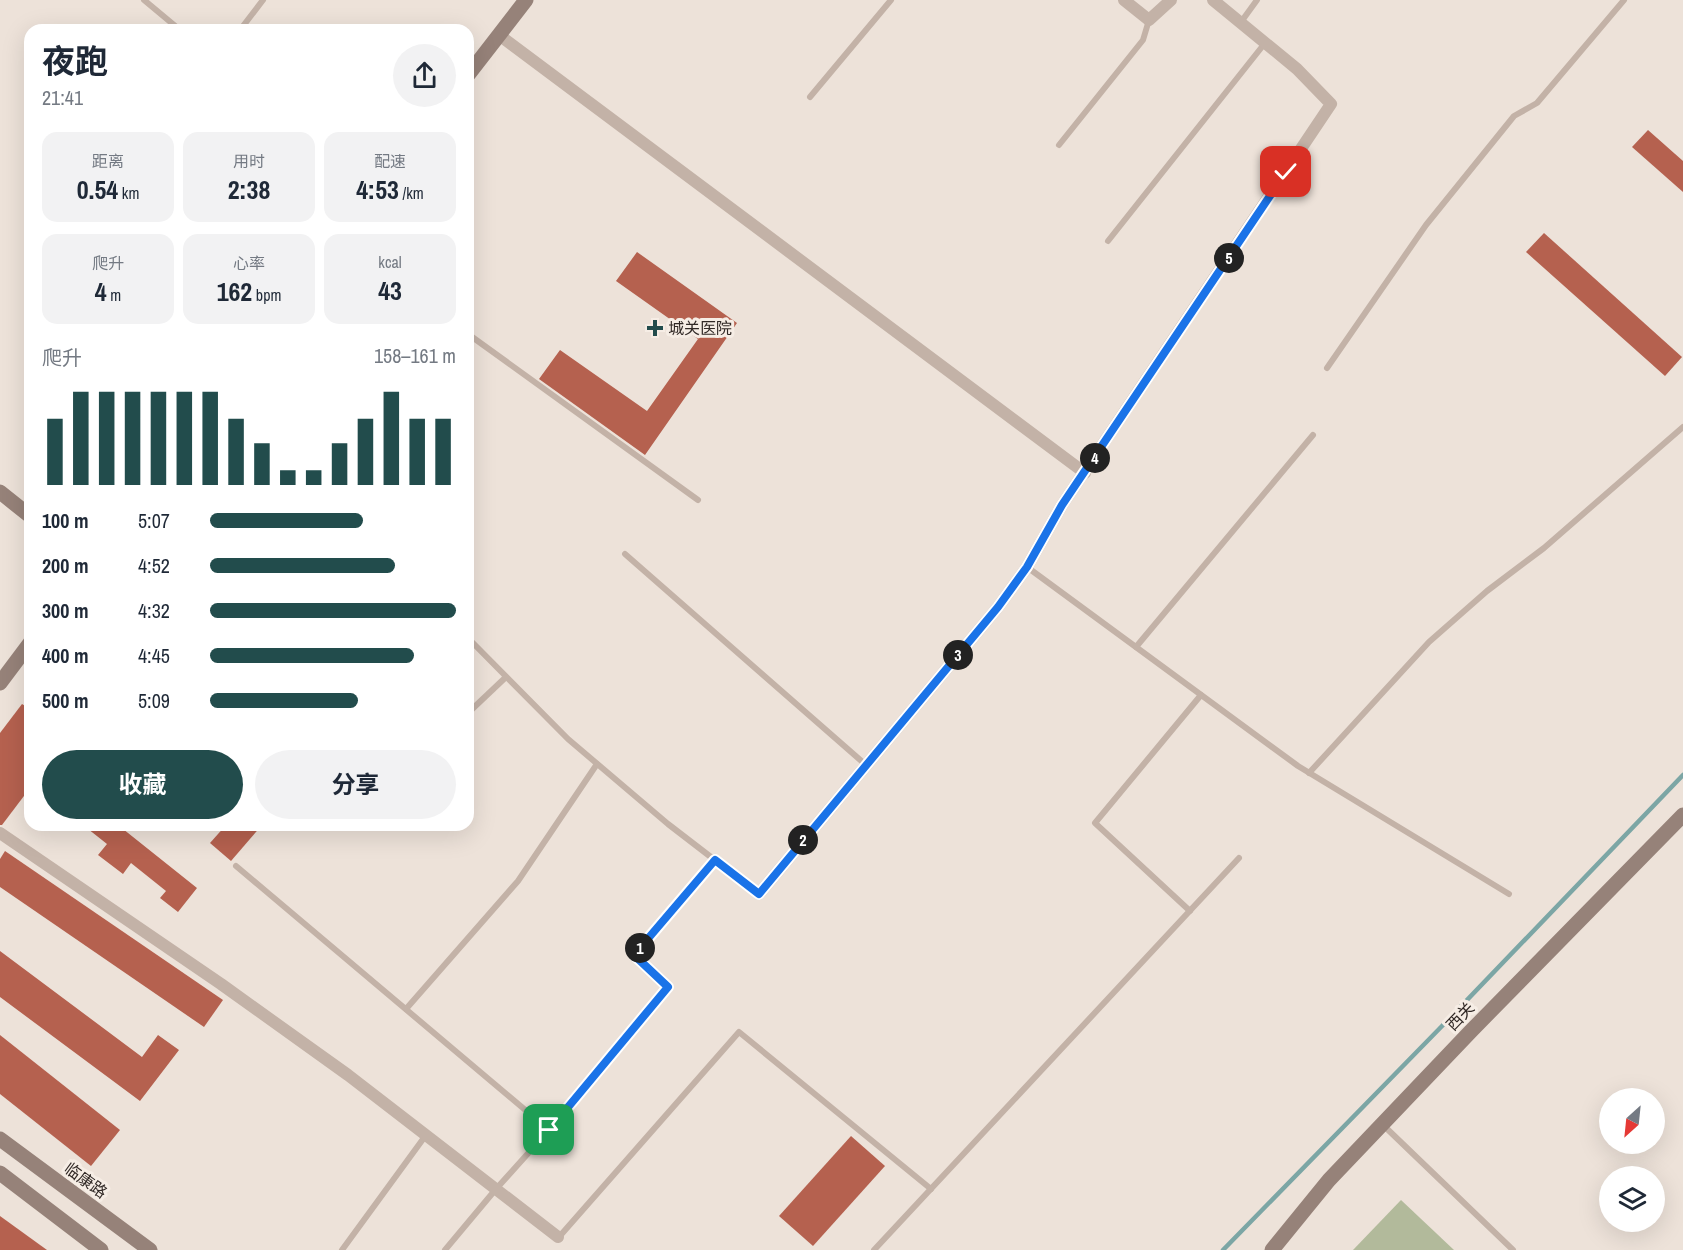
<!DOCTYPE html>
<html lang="zh">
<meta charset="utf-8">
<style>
body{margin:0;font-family:"Archivo Narrow","Noto Sans SC",sans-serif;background:#f2f2f3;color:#1f2937;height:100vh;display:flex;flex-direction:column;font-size:22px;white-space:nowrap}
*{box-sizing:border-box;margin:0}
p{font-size:20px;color:#747a83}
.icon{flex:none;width:33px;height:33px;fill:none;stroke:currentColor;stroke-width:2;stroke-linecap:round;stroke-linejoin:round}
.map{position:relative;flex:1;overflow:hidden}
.panel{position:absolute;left:24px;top:24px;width:450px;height:807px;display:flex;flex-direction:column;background:#fff;border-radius:18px;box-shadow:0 6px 24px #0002}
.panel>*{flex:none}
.needle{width:39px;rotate:207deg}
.tools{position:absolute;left:1599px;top:1088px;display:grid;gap:12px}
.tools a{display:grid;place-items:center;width:66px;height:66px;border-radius:50%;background:#fff;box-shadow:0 6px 24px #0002;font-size:30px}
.pin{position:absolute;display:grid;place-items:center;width:51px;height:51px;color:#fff;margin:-26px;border-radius:12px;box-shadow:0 3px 9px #0006}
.km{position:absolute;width:30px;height:30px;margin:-15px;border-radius:50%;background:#222;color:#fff;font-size:16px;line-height:30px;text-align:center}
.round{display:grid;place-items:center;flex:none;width:63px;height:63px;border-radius:32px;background:#f2f2f3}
.overview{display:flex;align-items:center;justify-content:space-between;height:102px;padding:0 18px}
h1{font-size:33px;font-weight:700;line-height:45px}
.figures{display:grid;grid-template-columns:repeat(3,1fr);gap:9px;height:102px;padding:6px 18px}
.figures div{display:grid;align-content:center;border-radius:15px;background:#f2f2f3;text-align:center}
.figures b{font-size:26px;font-weight:700}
.figures small{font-size:16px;font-weight:400}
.figures p{font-size:16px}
.chart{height:168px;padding:12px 18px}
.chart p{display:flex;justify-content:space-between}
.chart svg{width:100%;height:108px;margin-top:6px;stroke:#224c4c;stroke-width:6}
.button{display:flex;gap:12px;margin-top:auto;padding:12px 18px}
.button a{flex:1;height:69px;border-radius:36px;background:#224c4c;color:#fff;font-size:24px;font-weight:700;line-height:69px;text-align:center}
.button a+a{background:#f2f2f3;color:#1f2937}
ul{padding:0 18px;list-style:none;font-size:20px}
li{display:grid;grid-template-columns:96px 72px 1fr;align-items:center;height:45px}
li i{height:15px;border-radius:8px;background:#224c4c}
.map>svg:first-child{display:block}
.green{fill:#b2ba9b}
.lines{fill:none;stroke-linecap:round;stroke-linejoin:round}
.stream{stroke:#7ca6a5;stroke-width:4.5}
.building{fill:#b5614f}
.lane{stroke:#c3b2a7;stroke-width:6}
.street{stroke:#c3b2a7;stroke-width:12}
.secondary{stroke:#968279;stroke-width:15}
.route-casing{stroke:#fff;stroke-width:12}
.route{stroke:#1a73e8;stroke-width:8}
.poi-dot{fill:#224c4c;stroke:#f6ede5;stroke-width:2}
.labels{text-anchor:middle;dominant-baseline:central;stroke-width:6;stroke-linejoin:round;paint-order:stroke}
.poi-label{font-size:16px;fill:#312926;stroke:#f6ede5;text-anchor:start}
.street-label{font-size:16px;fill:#312926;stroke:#f6ede5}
</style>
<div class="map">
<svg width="1683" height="1250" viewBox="0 0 1683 1250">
<rect width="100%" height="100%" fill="#ede2d9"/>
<!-- green -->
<polygon class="green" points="1401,1200 1454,1250 1353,1250"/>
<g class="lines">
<!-- stream -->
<polyline class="stream" points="1223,1250 1444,1024 1683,775"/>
</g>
<!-- building -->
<g class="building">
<polygon points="1648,130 1683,161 1683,192 1632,147"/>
<polygon points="1544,233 1682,357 1665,376 1526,252"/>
<polygon points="637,252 737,323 645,455 539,379 560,350 647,411 698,339 616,281"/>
<polygon points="22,704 30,709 30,788 2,825 0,825 0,733"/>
<polygon points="83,825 118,825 197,888 178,912 160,898 166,891 131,863 123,874 98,855 107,844"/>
<polygon points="226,825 262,825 231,861 210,843"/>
<polygon points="5,851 223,1000 204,1027 0,887 0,859"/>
<polygon points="0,951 142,1057 158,1035 179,1050 140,1101 0,997"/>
<polygon points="0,1035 120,1130 91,1166 0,1094"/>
<polygon points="851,1136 885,1166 813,1246 779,1216"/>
<polygon points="0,1216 47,1250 0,1250"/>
</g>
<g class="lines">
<!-- lane -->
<g class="lane">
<polyline points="144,0 180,30"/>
<polyline points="1241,22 1257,0"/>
<polyline points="240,30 263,0"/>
<polyline points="810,97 891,0"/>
<polyline points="1059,145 1143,40 1149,20"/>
<polyline points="1108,241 1265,43"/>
<polyline points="468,334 698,500"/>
<polyline points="1327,368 1426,225 1514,116 1537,103 1624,0"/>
<polyline points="625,554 866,765"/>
<polyline points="1027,567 1298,766 1509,894"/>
<polyline points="468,638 568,739 668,824 759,894"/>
<polyline points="1136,647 1313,435"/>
<polyline points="468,713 506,677"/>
<polyline points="1309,773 1429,642 1487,591 1544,548 1683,427"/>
<polyline points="236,866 549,1130"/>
<polyline points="1190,911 1095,823 1201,695"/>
<polyline points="406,1009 518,881 597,764"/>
<polyline points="1382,1124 1513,1250"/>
<polyline points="559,1237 739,1032 931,1189"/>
<polyline points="342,1250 426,1135"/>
<polyline points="445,1250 496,1189 549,1130 668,987 634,955 715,860"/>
<polyline points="874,1250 1239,858"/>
</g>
<!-- street -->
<g class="street">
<polyline points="1124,0 1149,20 1171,0"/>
<polyline points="499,35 1085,473"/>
<polyline points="0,833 221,984 348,1075 558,1237"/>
<polyline points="759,894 998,607 1027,567 1062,505 1331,104 1297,69 1213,0"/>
</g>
<!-- secondary -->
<g class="secondary">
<polyline points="468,75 526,0"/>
<polyline points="0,492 30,516"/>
<polyline points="0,683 30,643"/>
<polyline points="0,1139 150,1250"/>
<polyline points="0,1173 101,1250"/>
<polyline points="1272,1250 1329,1180 1471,1031 1683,815"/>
</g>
</g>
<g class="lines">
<defs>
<polyline id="route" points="549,1130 668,987 634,955 715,860 759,894 998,607 1027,567 1062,505 1286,172"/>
</defs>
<!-- route casing -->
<use href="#route" class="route-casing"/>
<!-- route -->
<use href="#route" class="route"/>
</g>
<!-- markers -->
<path class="poi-dot" d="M652 319h6v6h6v6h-6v6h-6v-6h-6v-6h6z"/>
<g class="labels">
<!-- poi labels -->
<g class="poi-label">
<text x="668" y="328">城关医院</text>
</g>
<!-- street labels -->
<g class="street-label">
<text transform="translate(1460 1016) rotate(-46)">西关</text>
<text transform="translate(86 1180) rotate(36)">临康路</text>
</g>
</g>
</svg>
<div class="tools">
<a><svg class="needle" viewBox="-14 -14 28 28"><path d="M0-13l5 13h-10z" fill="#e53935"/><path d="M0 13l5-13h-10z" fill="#747a83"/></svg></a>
<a><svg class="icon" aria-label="layers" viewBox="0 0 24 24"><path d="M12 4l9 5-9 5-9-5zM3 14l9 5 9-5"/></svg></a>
</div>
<div class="pin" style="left:549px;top:1130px;background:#1e9e55"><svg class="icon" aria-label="arrive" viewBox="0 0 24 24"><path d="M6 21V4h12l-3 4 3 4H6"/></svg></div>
<div class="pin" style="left:1286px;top:172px;background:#d93025"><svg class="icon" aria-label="check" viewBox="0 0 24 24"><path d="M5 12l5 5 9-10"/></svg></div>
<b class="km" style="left:640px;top:948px">1</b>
<b class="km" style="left:803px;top:840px">2</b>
<b class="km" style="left:958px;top:655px">3</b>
<b class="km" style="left:1095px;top:458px">4</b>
<b class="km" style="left:1229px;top:258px">5</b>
<section class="panel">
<div class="overview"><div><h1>夜跑</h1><p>21:41</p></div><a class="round"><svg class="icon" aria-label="share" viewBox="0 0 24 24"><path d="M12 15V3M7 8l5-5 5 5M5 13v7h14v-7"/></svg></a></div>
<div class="figures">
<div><p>距离</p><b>0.54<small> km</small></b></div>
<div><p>用时</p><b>2:38</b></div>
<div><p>配速</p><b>4:53<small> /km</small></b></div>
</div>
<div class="figures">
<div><p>爬升</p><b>4<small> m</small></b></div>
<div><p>心率</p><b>162<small> bpm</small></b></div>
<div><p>kcal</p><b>43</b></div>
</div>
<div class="chart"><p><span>爬升</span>158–161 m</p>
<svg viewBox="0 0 160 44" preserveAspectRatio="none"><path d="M5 44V17M15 44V6M25 44V6M35 44V6M45 44V6M55 44V6M65 44V6M75 44V17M85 44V27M95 44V38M105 44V38M115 44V27M125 44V17M135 44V6M145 44V17M155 44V17"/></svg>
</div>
<ul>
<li><b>100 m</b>5:07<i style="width:62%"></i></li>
<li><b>200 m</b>4:52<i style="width:75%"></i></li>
<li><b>300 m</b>4:32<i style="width:100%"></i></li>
<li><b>400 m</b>4:45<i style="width:83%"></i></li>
<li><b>500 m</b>5:09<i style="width:60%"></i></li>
</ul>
<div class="button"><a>收藏</a><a>分享</a></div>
</section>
</div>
